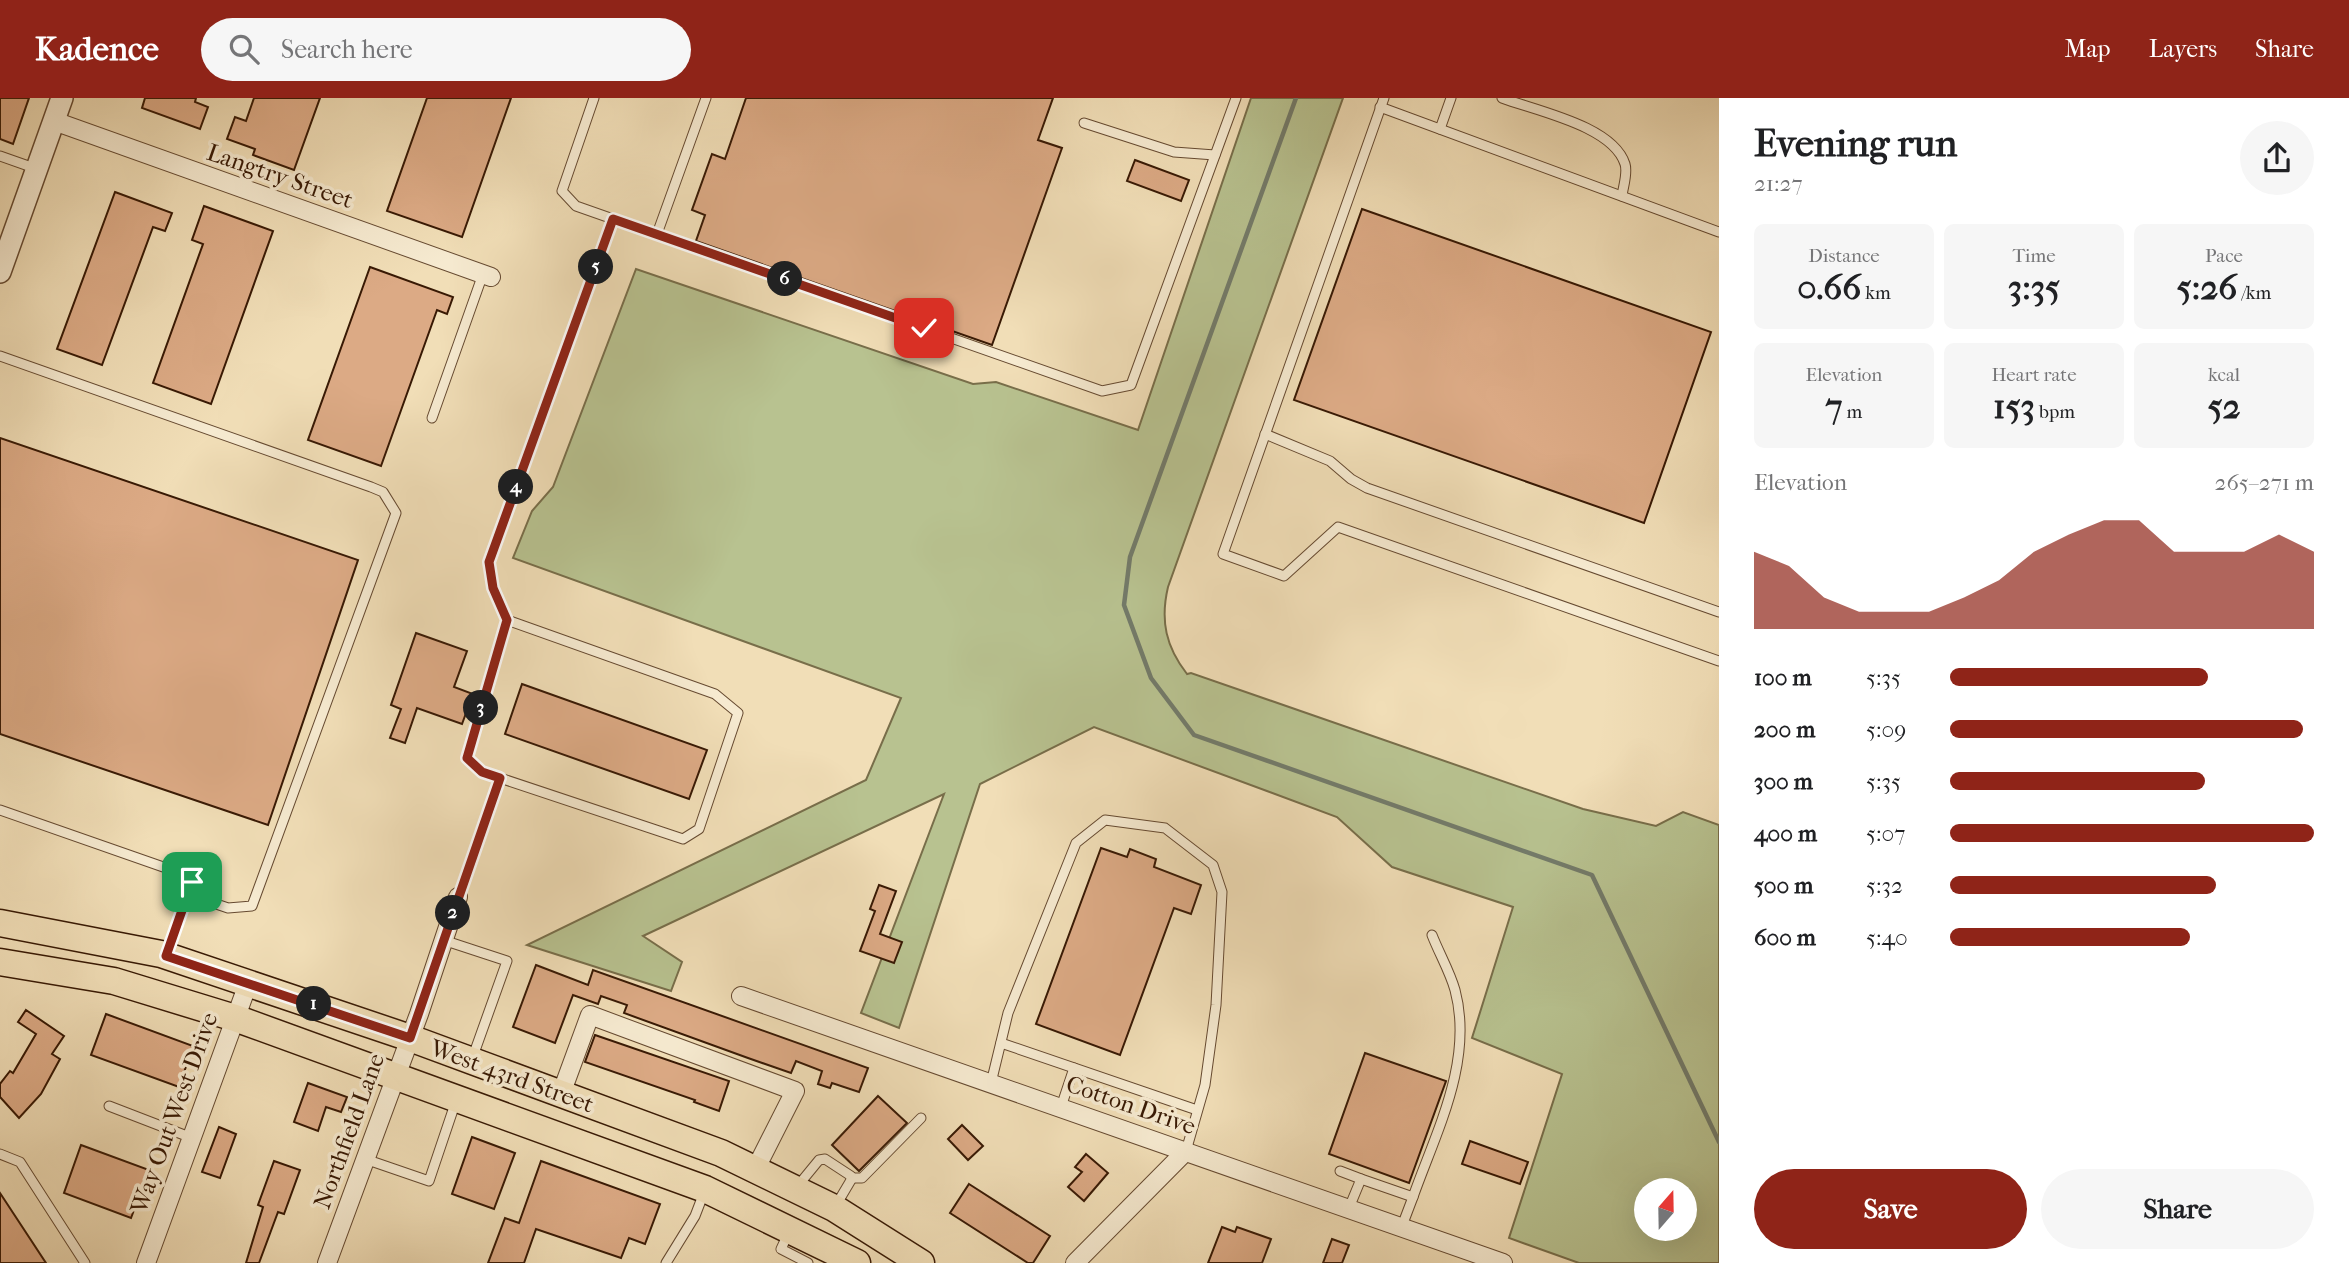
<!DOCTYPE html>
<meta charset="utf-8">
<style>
body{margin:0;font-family:"IM FELL French Canon",serif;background:#f6f6f6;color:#202124;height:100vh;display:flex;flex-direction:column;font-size:26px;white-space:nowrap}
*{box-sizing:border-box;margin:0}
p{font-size:23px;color:#757577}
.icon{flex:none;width:38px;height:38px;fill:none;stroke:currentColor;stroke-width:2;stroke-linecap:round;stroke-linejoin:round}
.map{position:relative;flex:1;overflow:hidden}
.side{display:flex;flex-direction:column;background:#fff;width:630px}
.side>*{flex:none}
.needle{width:46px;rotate:20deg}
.controls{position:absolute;left:1634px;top:1080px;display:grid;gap:14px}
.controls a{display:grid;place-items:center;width:63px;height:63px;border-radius:50%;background:#fff;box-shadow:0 7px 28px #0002;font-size:35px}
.pin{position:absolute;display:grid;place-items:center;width:60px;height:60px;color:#fff;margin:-30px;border-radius:14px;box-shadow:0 4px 10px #0006}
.km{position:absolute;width:35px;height:35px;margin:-18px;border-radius:50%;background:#222;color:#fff;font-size:19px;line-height:35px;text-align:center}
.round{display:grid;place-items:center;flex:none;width:74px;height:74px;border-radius:37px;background:#f6f6f6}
.headline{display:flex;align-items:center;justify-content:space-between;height:119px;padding:0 35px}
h1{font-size:38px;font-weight:800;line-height:52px}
.figures{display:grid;grid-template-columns:repeat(3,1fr);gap:10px;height:119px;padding:7px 35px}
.figures div{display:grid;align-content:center;border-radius:10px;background:#f6f6f6;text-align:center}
.figures b{font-size:35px;font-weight:800}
.figures small{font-size:19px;font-weight:400}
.figures p{font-size:19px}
.chart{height:196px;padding:14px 35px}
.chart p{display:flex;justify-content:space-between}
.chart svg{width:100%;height:126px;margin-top:7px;fill:#8f2418;opacity:.7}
.button{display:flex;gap:14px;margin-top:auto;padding:14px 35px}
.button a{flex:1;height:80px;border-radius:42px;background:#8f2418;color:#fff;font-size:28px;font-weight:800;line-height:80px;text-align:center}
.button a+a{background:#f6f6f6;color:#202124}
ul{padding:0 35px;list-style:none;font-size:23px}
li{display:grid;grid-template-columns:112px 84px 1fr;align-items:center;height:52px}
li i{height:18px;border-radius:9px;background:#8f2418}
header{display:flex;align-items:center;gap:42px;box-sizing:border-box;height:98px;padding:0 35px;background:#8f2418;color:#fff}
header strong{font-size:33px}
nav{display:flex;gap:38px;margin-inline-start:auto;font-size:24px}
.search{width:490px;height:63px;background:#f6f6f6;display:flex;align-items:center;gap:18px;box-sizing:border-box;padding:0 24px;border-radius:38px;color:#757577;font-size:26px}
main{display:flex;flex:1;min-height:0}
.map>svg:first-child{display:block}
.green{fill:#b8c290;stroke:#786e4a;stroke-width:2;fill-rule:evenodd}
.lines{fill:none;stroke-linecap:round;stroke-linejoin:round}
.stream{stroke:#737b6a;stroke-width:4.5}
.building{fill:#dcaa85;stroke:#381904;stroke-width:2}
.service-casing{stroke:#664a31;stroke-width:11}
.minor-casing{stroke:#664a31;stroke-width:20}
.tertiary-casing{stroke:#664a31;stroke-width:24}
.primary-casing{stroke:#381904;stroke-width:29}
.service{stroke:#f6ead0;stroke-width:9}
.minor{stroke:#f6ead0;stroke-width:18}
.tertiary{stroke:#f6ead0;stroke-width:21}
.primary{stroke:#f1deb7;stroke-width:26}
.route-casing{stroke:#fff;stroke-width:14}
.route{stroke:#8f2418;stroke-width:9}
.labels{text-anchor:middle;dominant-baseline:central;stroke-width:7;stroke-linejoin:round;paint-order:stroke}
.street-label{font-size:24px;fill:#381904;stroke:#f6ead0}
</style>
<header>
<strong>Kadence</strong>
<div class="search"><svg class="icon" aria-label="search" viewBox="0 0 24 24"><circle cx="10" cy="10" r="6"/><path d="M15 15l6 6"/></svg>Search here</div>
<nav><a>Map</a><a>Layers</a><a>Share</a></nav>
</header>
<main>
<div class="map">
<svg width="1719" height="1165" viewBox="0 0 1719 1165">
<rect width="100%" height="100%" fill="#f1deb7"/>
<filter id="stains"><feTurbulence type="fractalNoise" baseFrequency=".00286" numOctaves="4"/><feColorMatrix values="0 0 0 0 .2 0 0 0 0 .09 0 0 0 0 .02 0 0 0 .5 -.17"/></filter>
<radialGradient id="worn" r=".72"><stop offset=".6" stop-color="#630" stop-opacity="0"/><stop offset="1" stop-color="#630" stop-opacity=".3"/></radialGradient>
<!-- green -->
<path class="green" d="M1251,0H1343L1168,489C1160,523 1166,549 1187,576L1191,575L1583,711L1656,728L1683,714L1719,727V1165H1579L1509,1140L1562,976L1472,940L1513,809L1392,769L1337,719L1094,629L980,686L899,930L861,915L944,696L643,838L682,864L671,893L527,847L866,682L901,600L513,460L532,413L553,389L636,171L973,286L996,284L1138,332ZM1647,1092H1685V1130H1647Z"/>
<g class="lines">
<!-- stream -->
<polyline class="stream" points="1296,0 1130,459 1124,507 1151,580 1194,637 1592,777 1719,1044"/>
</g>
<!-- building -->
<g class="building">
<polygon points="0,0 29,0 13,46 0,41"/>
<polygon points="145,0 196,0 195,4 208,9 200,31 142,10"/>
<polygon points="254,0 320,0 294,72 253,57 255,51 227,41 235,19 246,23"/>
<polygon points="427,0 511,0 462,139 387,113"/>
<polygon points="746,0 1053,0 1038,42 1062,50 992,247 696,143 705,117 692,112 712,56 725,61"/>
<polygon points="1135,62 1189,82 1181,103 1127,83"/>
<polygon points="115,94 172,115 165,133 153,129 102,267 57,251"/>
<polygon points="204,108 273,133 211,306 153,285 203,146 192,142"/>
<polygon points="1362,111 1711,234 1644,425 1294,302"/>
<polygon points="370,169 453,199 447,216 437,212 381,368 308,342"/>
<polygon points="0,340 358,462 268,727 0,636"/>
<polygon points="416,535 467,553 454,589 473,596 462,626 417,610 405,645 390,640 401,611 391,607"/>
<polygon points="522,586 707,652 689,701 505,636"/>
<polygon points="1101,750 1127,759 1130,751 1156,761 1154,769 1201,787 1191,816 1174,810 1120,957 1036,926"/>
<polygon points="879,787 896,793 880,836 902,844 894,865 860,853 875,813 870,811"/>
<polygon points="536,867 588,887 593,872 868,970 859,994 832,985 830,990 818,986 822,973 796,963 791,975 748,960 624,915 627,907 601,898 598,906 573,897 555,945 513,929"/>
<polygon points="26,912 64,938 52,956 60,961 41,996 19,1020 0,999 0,986 10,973 13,975 36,936 18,924"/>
<polygon points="106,916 193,948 179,989 91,957"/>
<polygon points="595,937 729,983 719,1013 694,1004 695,1002 585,964"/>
<polygon points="1365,955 1446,983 1409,1085 1329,1056"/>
<polygon points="308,985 347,999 341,1014 326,1009 318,1033 294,1024"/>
<polygon points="878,998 907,1025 859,1073 832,1047"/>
<polygon points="962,1027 983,1048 968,1062 948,1041"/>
<polygon points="219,1029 236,1036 220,1080 202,1074"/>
<polygon points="472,1039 515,1055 494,1111 452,1096"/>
<polygon points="1470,1043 1528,1064 1520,1086 1462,1066"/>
<polygon points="81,1047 149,1072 131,1120 64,1095"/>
<polygon points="1086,1056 1108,1075 1084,1103 1068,1089 1082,1074 1075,1069"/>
<polygon points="274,1063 300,1072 284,1116 278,1114 259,1165 246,1165 263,1109 258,1107"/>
<polygon points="541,1063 660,1106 645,1146 629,1140 621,1160 536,1131 524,1165 488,1165 505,1120 519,1125"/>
<polygon points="969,1086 1050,1138 1033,1165 1028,1165 950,1115"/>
<polygon points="0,1095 46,1165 0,1165"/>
<polygon points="1222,1129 1235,1134 1237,1129 1271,1141 1262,1165 1208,1165"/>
<polygon points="1332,1141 1349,1147 1342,1165 1323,1165"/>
</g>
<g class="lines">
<defs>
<g id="service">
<polyline points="594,0 562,93 576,108 1102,293 1131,287 1236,0"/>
<polyline points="1384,0 1223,456 1284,478 1338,429 1719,563"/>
<path d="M1502,0C1537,13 1613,28 1625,66C1628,75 1623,89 1622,98"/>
<polyline points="1380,9 1719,134"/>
<polyline points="1084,25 1174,54 1215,57"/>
<polyline points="1440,31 1451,0"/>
<polyline points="0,58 37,71"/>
<polyline points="657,136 706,0"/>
<polyline points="0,258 371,389 383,394 396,415 252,808 228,810 187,796"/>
<polyline points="432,320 483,176"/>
<polyline points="1265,336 1330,363 1351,381 1367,390 1719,514"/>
<polyline points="507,522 467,660 482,674 683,741 699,731 738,615 715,596 507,522 493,490 489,464 613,121"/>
<polyline points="0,712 189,778 192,784 167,855"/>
<polyline points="458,799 500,680"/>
<polyline points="443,842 507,863 472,961"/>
<polyline points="1001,945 1197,1012"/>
<polyline points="991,985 1008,915 1076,745 1105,722 1165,730 1213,767 1222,794 1216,907 1205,987 1186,1053"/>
<polyline points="109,1008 192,1040"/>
<polyline points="1061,1009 1074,970"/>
<polyline points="0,1056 20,1064 85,1165"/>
<polyline points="365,1061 429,1083 456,1003"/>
<polyline points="1340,1073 1361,1081"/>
<polyline points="851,1080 862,1080 921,1020"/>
<polyline points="796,1090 819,1062 825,1061 851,1078 851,1082 835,1109"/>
<path d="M1413,1099C1436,1034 1474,963 1455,892C1450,874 1439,855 1432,837"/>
<polyline points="1349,1110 1361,1081 1413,1099 1402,1128"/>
<polyline points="788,1136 781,1151 808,1165"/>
<polyline points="666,1165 695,1118 705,1092"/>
</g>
<g id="minor">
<polyline points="54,23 491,179"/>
<polyline points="741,898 1503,1165"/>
<polyline points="561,996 590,917 795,993 755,1072"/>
<polyline points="146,1165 249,883"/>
<polyline points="327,1165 419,916 458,799"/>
<polyline points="1075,1165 1186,1053"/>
</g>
<polyline id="tertiary" points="0,174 62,0"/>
<g id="primary">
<polyline points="0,825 161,856 410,940 721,1055 834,1110 921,1165"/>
<polyline points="0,864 114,883 235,920 705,1091 857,1165"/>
</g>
</defs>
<!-- service casing -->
<use href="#service" class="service-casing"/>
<!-- minor casing -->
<use href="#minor" class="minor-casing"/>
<!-- tertiary casing -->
<use href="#tertiary" class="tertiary-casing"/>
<!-- primary casing -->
<use href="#primary" class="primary-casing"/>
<!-- service -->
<use href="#service" class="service"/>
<!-- minor -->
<use href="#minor" class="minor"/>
<!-- tertiary -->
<use href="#tertiary" class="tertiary"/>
<!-- primary -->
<use href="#primary" class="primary"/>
</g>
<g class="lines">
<defs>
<polyline id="route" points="192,784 166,858 410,940 500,680 482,674 467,660 507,522 493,490 489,464 613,121 924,230"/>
</defs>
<!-- route casing -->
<use href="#route" class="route-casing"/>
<!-- route -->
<use href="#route" class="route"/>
</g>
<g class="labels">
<!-- street labels -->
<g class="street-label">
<text transform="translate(280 78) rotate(19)">Langtry Street</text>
<text transform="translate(512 978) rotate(20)">West 43rd Street</text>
<text transform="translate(1131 1007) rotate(19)">Cotton Drive</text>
<text transform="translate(174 1015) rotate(-70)">Way Out West Drive</text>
<text transform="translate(349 1033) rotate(-70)">Northfield Lane</text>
</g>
</g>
<rect width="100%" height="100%" filter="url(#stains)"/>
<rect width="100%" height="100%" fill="url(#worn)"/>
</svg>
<div class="controls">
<a><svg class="needle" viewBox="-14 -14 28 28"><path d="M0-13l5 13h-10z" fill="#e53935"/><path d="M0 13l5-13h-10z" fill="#757577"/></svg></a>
</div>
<div class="pin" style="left:192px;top:784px;background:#1e9e55"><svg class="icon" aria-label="arrive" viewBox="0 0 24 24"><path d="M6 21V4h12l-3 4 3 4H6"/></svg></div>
<div class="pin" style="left:924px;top:230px;background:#d93025"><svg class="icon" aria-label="check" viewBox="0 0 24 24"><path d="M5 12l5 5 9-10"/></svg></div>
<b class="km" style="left:314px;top:906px">1</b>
<b class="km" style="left:453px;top:815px">2</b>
<b class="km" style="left:481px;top:610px">3</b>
<b class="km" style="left:516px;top:389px">4</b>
<b class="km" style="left:596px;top:169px">5</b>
<b class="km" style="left:785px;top:181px">6</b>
</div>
<section class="side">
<div class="headline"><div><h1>Evening run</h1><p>21:27</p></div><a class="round"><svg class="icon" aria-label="share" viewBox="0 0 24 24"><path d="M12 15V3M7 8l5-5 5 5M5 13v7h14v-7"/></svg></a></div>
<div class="figures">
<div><p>Distance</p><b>0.66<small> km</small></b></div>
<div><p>Time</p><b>3:35</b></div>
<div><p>Pace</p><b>5:26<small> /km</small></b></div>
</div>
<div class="figures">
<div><p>Elevation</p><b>7<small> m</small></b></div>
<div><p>Heart rate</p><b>153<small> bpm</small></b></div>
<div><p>kcal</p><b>52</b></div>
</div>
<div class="chart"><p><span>Elevation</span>265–271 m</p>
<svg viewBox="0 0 160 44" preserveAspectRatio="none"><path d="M0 44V17L10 22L20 33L30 38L40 38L50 38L60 33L70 27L80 17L90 11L100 6L110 6L120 17L130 17L140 17L150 11L160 17V44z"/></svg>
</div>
<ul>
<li><b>100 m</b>5:35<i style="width:71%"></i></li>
<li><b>200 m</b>5:09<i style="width:97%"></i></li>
<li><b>300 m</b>5:35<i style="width:70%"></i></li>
<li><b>400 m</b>5:07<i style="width:100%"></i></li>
<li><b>500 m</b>5:32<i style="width:73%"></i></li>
<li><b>600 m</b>5:40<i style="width:66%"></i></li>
</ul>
<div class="button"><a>Save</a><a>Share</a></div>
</section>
</main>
